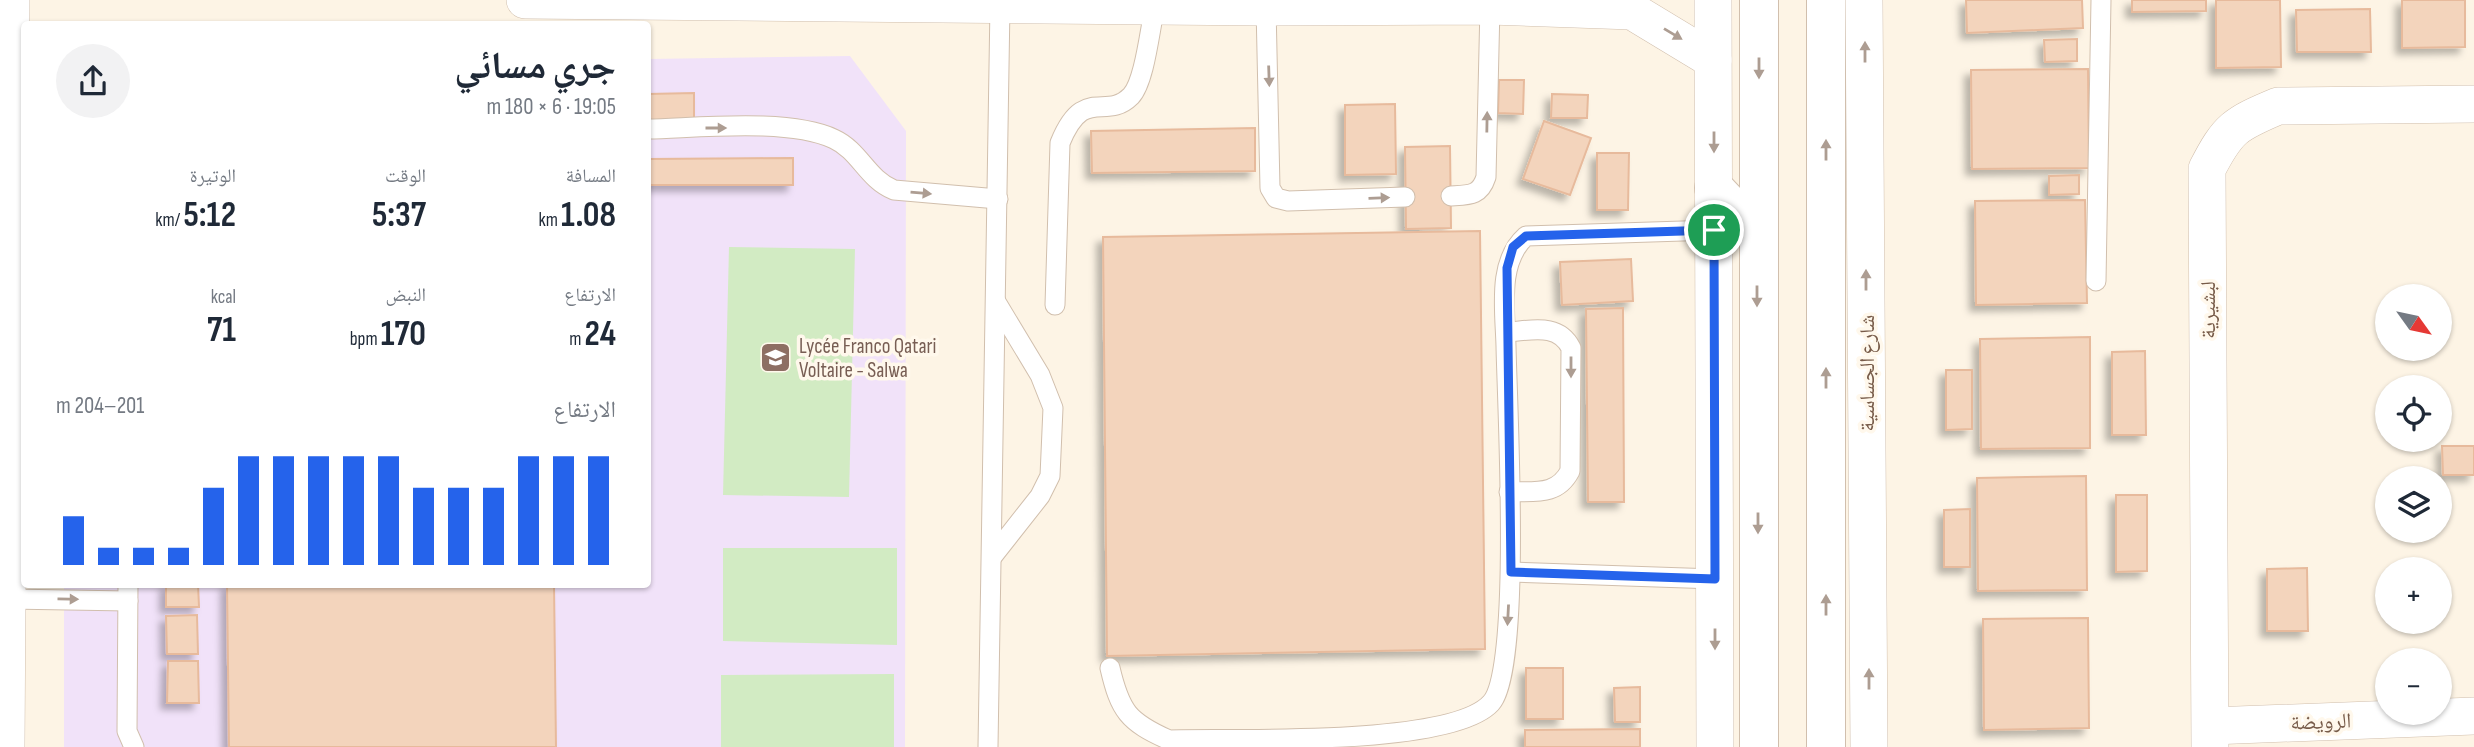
<!DOCTYPE html>
<html lang="ar">
<meta charset="utf-8">
<style>
body{margin:0;font-family:"Sofia Sans Condensed","Noto Naskh Arabic",sans-serif;background:#f2f2f3;color:#1f2937;direction:rtl;height:100vh;display:flex;flex-direction:column;font-size:26px;white-space:nowrap}
*{box-sizing:border-box;margin:0}
p{font-size:23px;color:#747a83}
.icon{flex:none;width:38px;height:38px;fill:none;stroke:currentColor;stroke-width:2;stroke-linecap:round;stroke-linejoin:round}
.map{position:relative;flex:1;overflow:hidden;direction:ltr}
.sheet{position:absolute;left:21px;top:21px;width:630px;height:567px;display:flex;flex-direction:column;background:#fff;border-radius:7px;box-shadow:0 2px 5px #0004;direction:rtl}
.sheet>*{flex:none}
.needle{width:46px;rotate:123deg}
.fabs{position:absolute;left:2375px;top:284px;display:grid;gap:14px}
.fabs a{display:grid;place-items:center;width:77px;height:77px;border-radius:50%;background:#fff;box-shadow:0 2px 5px #0004;font-size:35px}
.pin{position:absolute;display:grid;place-items:center;width:60px;height:60px;color:#fff;margin:-30px;border:4px solid #fff;border-radius:50%;box-shadow:0 2px 7px #0007}
.round{display:grid;place-items:center;flex:none;width:74px;height:74px;border-radius:37px;background:#f2f2f3}
.summary{display:flex;align-items:center;justify-content:space-between;height:119px;padding:0 35px}
h1{font-size:38px;font-weight:700;line-height:52px}
.figures{display:grid;grid-template-columns:repeat(3,1fr);gap:10px;height:119px;padding:7px 35px}
.figures div{display:grid;align-content:center}
.figures b{font-size:35px;font-weight:700}
.figures small{font-size:19px;font-weight:400}
.figures p{font-size:19px}
.chart{height:196px;padding:14px 35px}
.chart p{display:flex;justify-content:space-between}
.chart svg{width:100%;height:126px;margin-top:7px;stroke:#2563eb;stroke-width:6}
.map>svg:first-child{display:block}
.education{fill:#f1e2f9}
.green{fill:#d2ebc3}
.building{fill:#f3d4bc;stroke:#e7ba9c;stroke-width:2;filter:url(#shadow)}
.lines{fill:none;stroke-linecap:round;stroke-linejoin:round}
.service-casing{stroke:#d1bfad;stroke-width:21}
.minor-casing{stroke:#d1bfad;stroke-width:38}
.tertiary-casing{stroke:#d1bfad;stroke-width:40}
.service{stroke:#fff;stroke-width:19}
.minor{stroke:#fff;stroke-width:37}
.tertiary{stroke:#fff;stroke-width:38}
.oneway{fill:#ad9d92}
.route-casing{stroke:#fff;stroke-width:14}
.route{stroke:#2563eb;stroke-width:9}
.labels{text-anchor:middle;dominant-baseline:central;stroke-width:7;stroke-linejoin:round;paint-order:stroke}
.street-label{font-size:21px;fill:#775b49;stroke:#fff8ec}
.education-label{font-size:21px;fill:#785e54;stroke:#fff8ec;text-anchor:start}
</style>
<div class="map">
<svg width="2474" height="747" viewBox="0 0 2474 747">
<defs>
<filter id="shadow"><feDropShadow dx="-6" dy="6" stdDeviation="3.5" flood-color="#0004"/></filter>
</defs>
<rect width="100%" height="100%" fill="#fdf4e5"/>
<!-- education -->
<polygon class="education" points="850,56 906,131 905,747 64,747 64,585 648,584 648,59"/>
<!-- green -->
<g class="green">
<polygon points="729,247 855,249 849,497 723,495"/>
<polygon points="723,548 897,548 897,645 723,641"/>
<polygon points="894,674 894,747 721,747 721,675"/>
</g>
<!-- building -->
<g class="building">
<polygon points="1966,0 2082,0 2083,28 1967,33"/>
<polygon points="2132,0 2206,0 2206,11 2132,12"/>
<polygon points="2216,0 2280,0 2281,67 2216,68"/>
<polygon points="2402,0 2465,0 2465,47 2402,48"/>
<polygon points="2370,9 2371,52 2297,52 2296,10"/>
<polygon points="2077,39 2077,61 2045,62 2044,40"/>
<polygon points="2088,69 2089,168 1972,169 1971,70"/>
<polygon points="1499,80 1524,80 1523,114 1498,113"/>
<polygon points="694,93 694,120 648,121 648,94"/>
<polygon points="1552,94 1588,95 1587,118 1551,118"/>
<polygon points="1395,104 1396,174 1345,175 1345,105"/>
<polygon points="1544,121 1591,138 1570,195 1523,179"/>
<polygon points="1255,128 1255,171 1092,173 1091,131"/>
<polygon points="1450,146 1451,228 1406,229 1405,147"/>
<polygon points="1597,153 1629,153 1628,210 1597,210"/>
<polygon points="793,158 793,185 648,185 648,159"/>
<polygon points="2079,175 2079,194 2049,195 2049,176"/>
<polygon points="2085,200 2087,303 1976,305 1975,201"/>
<polygon points="1480,231 1485,649 1107,656 1103,237"/>
<polygon points="1631,259 1633,301 1562,305 1560,262"/>
<polygon points="1623,308 1624,502 1588,502 1586,309"/>
<polygon points="2090,337 2090,448 1981,449 1980,339"/>
<polygon points="2145,351 2146,435 2112,435 2112,352"/>
<polygon points="1946,370 1972,370 1972,429 1946,430"/>
<polygon points="2442,446 2474,446 2474,475 2443,475"/>
<polygon points="2086,476 2087,590 1978,591 1977,478"/>
<polygon points="2116,495 2147,495 2147,571 2116,572"/>
<polygon points="1970,509 1970,567 1944,567 1944,510"/>
<polygon points="2307,568 2308,631 2267,631 2267,569"/>
<polygon points="166,584 198,584 199,607 166,607"/>
<polygon points="227,584 554,584 556,747 229,747"/>
<polygon points="197,615 198,654 167,654 166,616"/>
<polygon points="2088,618 2089,728 1984,730 1983,619"/>
<polygon points="168,661 198,661 199,703 167,703"/>
<rect x="1526" y="668" width="37" height="51"/>
<polygon points="1640,687 1640,722 1615,722 1614,688"/>
<polygon points="1640,729 1640,747 1525,747 1525,730"/>
</g>
<g class="lines">
<defs>
<g id="service">
<polyline points="1266,7 1270,188 1276,198 1288,201 1405,197"/>
<path d="M648,129C698,128 789,118 834,139C860,151 867,179 894,190L998,199"/>
<path d="M1451,196C1469,195 1480,196 1486,177L1490,6"/>
<polyline points="2096,281 2101,0"/>
<path d="M1055,305L1060,143C1084,84 1105,122 1131,96C1145,81 1150,27 1155,7"/>
<path d="M1506,332C1530,331 1558,322 1571,348L1570,471C1557,496 1535,491 1509,492"/>
<polyline points="992,557 1040,496 1050,476 1053,408 1040,375 996,302"/>
<polyline points="1511,572 1715,579"/>
<polyline points="128,584 127,731 134,747"/>
<polyline points="8,599 128,601"/>
<path d="M1110,668C1120,711 1128,722 1169,740C1233,738 1451,747 1491,703C1522,670 1507,403 1506,346C1505,309 1497,262 1526,236L1714,230"/>
<polyline points="988,747 1000,5"/>
</g>
<g id="minor">
<polyline points="525,0 1266,7 1490,6 1632,11 1713,60"/>
<polyline points="1713,0 1715,747"/>
<polyline points="1864,0 1869,747"/>
<polyline points="2211,726 2474,716"/>
<polyline points="6,747 11,0"/>
<path d="M2210,747L2207,169C2228,128 2235,124 2278,106L2474,104"/>
</g>
<g id="tertiary">
<polyline points="1714,188 1757,234"/>
<polyline points="1759,747 1759,0"/>
<polyline points="1826,747 1826,0"/>
</g>
</defs>
<!-- service casing -->
<use href="#service" class="service-casing"/>
<!-- minor casing -->
<use href="#minor" class="minor-casing"/>
<!-- tertiary casing -->
<use href="#tertiary" class="tertiary-casing"/>
<!-- service -->
<use href="#service" class="service"/>
<!-- minor -->
<use href="#minor" class="minor"/>
<!-- tertiary -->
<use href="#tertiary" class="tertiary"/>
</g>
<!-- one-way arrows -->
<defs><path id="oneway-solid" d="M-6-.8H1V-3.2L6.5 0L1 3.2V.8H-6Z" transform="scale(1.75)"/></defs>
<g class="oneway">
<use href="#oneway-solid" transform="translate(1673 34) rotate(31)"/>
<use href="#oneway-solid" transform="translate(1865 52) rotate(-90)"/>
<use href="#oneway-solid" transform="translate(1759 68) rotate(90)"/>
<use href="#oneway-solid" transform="translate(1269 76) rotate(88)"/>
<use href="#oneway-solid" transform="translate(1487 122) rotate(-89)"/>
<use href="#oneway-solid" transform="translate(716 128)"/>
<use href="#oneway-solid" transform="translate(1714 142) rotate(90)"/>
<use href="#oneway-solid" transform="translate(1826 150) rotate(-90)"/>
<use href="#oneway-solid" transform="translate(921 193) rotate(5)"/>
<use href="#oneway-solid" transform="translate(1379 198) rotate(-2)"/>
<use href="#oneway-solid" transform="translate(1866 280) rotate(-90)"/>
<use href="#oneway-solid" transform="translate(1757 296) rotate(90)"/>
<use href="#oneway-solid" transform="translate(1571 367) rotate(90)"/>
<use href="#oneway-solid" transform="translate(1826 378) rotate(-90)"/>
<use href="#oneway-solid" transform="translate(1758 523) rotate(90)"/>
<use href="#oneway-solid" transform="translate(68 599) rotate(1)"/>
<use href="#oneway-solid" transform="translate(1826 605) rotate(-90)"/>
<use href="#oneway-solid" transform="translate(1508 615) rotate(93)"/>
<use href="#oneway-solid" transform="translate(1715 639) rotate(90)"/>
<use href="#oneway-solid" transform="translate(1869 679) rotate(-90)"/>
</g>
<g class="lines">
<defs>
<polygon id="route" points="1714,230 1715,579 1511,572 1507,268 1513,247 1526,236"/>
</defs>
<!-- route casing -->
<use href="#route" class="route-casing"/>
<!-- route -->
<use href="#route" class="route"/>
</g>
<!-- icons -->
<defs>
<symbol id="school-square" viewBox="-11 -11 22 22"><rect x="-9" y="-9" width="18" height="18" rx="4" fill="#8d6e63" stroke="#fff8ec"/><path d="M0-5L7-2L0 1L-7-2ZM-4 1L0 2.5L4 1V4Q0 6-4 4Z" fill="#fff"/></symbol>
</defs>
<g fill-rule="evenodd">
<use href="#school-square" x="758" y="340" width="35" height="35"/>
</g>
<g class="labels">
<!-- street labels -->
<g class="street-label">
<text transform="translate(2208 310) rotate(-90)">لبشيرية</text>
<text transform="translate(1867 373) rotate(-90)">شارع الجساسية</text>
<text transform="translate(2321 722) rotate(-2)">الرويضة</text>
</g>
<!-- education labels -->
<g class="education-label">
<text x="799" y="346">Lycée Franco Qatari<tspan x="799" dy="24">Voltaire - Salwa</tspan></text>
</g>
</g>
</svg>
<div class="fabs">
<a><svg class="needle" viewBox="-14 -14 28 28"><path d="M0-13l5 13h-10z" fill="#e53935"/><path d="M0 13l5-13h-10z" fill="#747a83"/></svg></a>
<a><svg class="icon" aria-label="locate" viewBox="0 0 24 24"><circle cx="12" cy="12" r="6"/><path d="M12 2v4M12 18v4M2 12h4M18 12h4"/></svg></a>
<a><svg class="icon" aria-label="layers" viewBox="0 0 24 24"><path d="M12 4l9 5-9 5-9-5zM3 14l9 5 9-5"/></svg></a>
<a>+</a>
<a>−</a>
</div>
<div class="pin" style="left:1714px;top:230px;background:#1e9e55"><svg class="icon" aria-label="arrive" viewBox="0 0 24 24"><path d="M6 21V4h12l-3 4 3 4H6"/></svg></div>
<section class="sheet">
<div class="summary"><div><h1>جري مسائي</h1><p>19:05 · 6 × 180 m</p></div><a class="round"><svg class="icon" aria-label="share" viewBox="0 0 24 24"><path d="M12 15V3M7 8l5-5 5 5M5 13v7h14v-7"/></svg></a></div>
<div class="figures">
<div><p>المسافة</p><b>1.08<small> km</small></b></div>
<div><p>الوقت</p><b>5:37</b></div>
<div><p>الوتيرة</p><b>5:12<small> /km</small></b></div>
</div>
<div class="figures">
<div><p>الارتفاع</p><b>24<small> m</small></b></div>
<div><p>النبض</p><b>170<small> bpm</small></b></div>
<div><p>kcal</p><b>71</b></div>
</div>
<div class="chart"><p><span>الارتفاع</span>201–204 m</p>
<svg viewBox="0 0 160 44" preserveAspectRatio="none"><path d="M5 44V27M15 44V38M25 44V38M35 44V38M45 44V17M55 44V6M65 44V6M75 44V6M85 44V6M95 44V6M105 44V17M115 44V17M125 44V17M135 44V6M145 44V6M155 44V6"/></svg>
</div>
</section>
</div>
